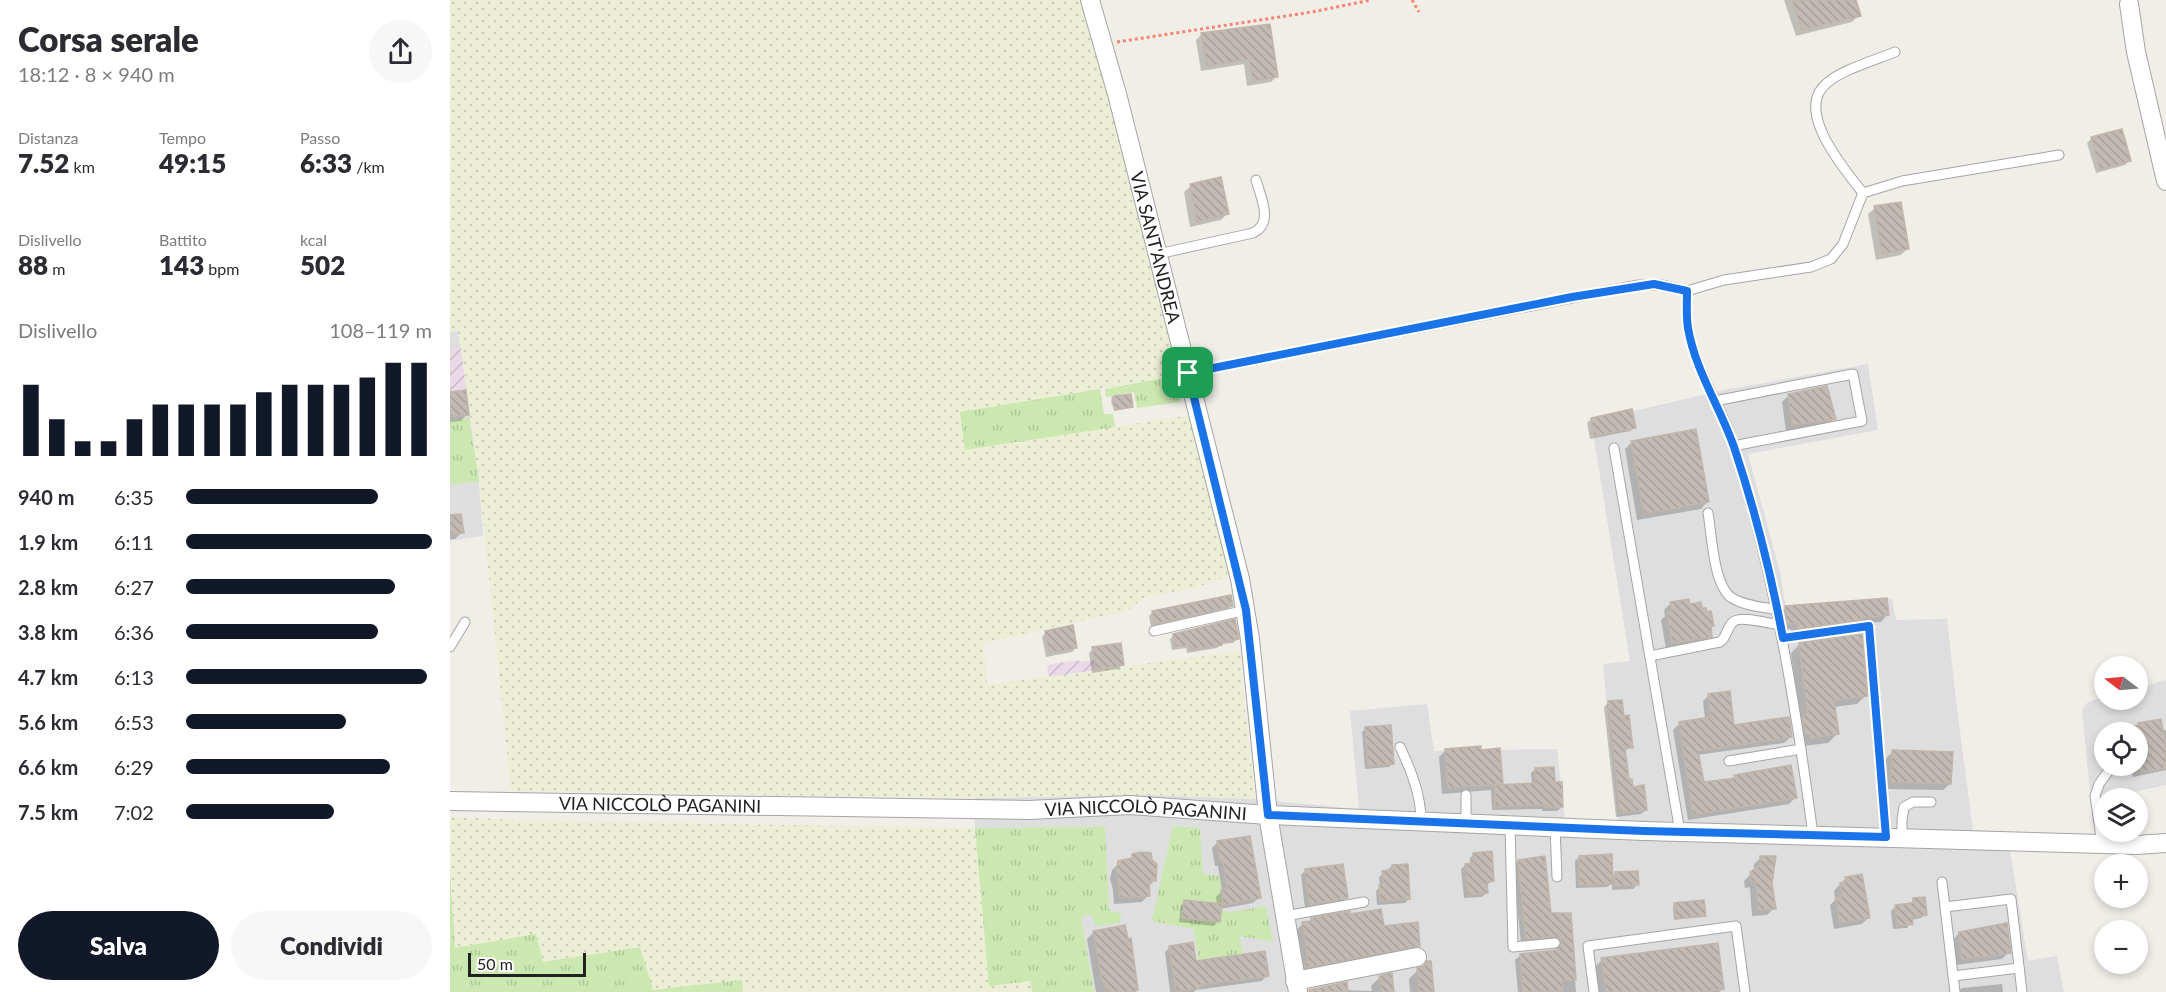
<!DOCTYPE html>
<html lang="it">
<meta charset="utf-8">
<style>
body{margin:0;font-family:Lato,sans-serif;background:#f7f7f7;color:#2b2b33;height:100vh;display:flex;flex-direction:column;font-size:22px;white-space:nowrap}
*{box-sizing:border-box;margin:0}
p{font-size:20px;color:#7c7c81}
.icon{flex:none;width:33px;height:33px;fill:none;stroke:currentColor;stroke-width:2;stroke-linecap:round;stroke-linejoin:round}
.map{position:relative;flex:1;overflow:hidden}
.panel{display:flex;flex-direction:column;background:#fff;width:450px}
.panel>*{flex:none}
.needle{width:39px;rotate:286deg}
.fabs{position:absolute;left:1644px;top:656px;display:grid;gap:12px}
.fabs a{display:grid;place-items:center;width:54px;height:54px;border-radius:50%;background:#fff;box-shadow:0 3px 9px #0003;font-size:30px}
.scale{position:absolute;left:18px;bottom:15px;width:118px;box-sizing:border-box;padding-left:6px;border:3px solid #212121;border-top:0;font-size:16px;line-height:21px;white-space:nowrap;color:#212121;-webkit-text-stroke:4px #fff;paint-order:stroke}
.pin{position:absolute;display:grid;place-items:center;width:51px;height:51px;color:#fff;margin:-26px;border-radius:12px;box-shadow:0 3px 9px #0006}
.round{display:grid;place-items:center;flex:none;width:63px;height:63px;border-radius:32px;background:#f7f7f7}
.head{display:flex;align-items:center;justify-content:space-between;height:102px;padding:0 18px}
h1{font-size:33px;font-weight:800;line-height:45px}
.figures{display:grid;grid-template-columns:repeat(3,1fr);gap:9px;height:102px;padding:6px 18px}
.figures div{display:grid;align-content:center}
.figures b{font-size:26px;font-weight:800}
.figures small{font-size:16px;font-weight:400}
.figures p{font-size:16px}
.chart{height:168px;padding:12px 18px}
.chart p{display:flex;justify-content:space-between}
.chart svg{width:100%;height:108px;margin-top:6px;stroke:#111827;stroke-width:6}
.button{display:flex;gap:12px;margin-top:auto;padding:12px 18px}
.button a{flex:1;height:69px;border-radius:36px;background:#111827;color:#fff;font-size:24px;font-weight:800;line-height:69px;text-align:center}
.button a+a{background:#f7f7f7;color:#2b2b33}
ul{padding:0 18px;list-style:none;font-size:20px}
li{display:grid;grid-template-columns:96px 72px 1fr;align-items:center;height:45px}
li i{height:15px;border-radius:8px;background:#111827}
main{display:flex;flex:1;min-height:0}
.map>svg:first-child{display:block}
.residential{fill:#dfdede;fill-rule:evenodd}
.industrial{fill:url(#industrial-furrows)}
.farmland{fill:url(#farmland-dots)}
.grass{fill:url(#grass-tufts)}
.shadow{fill:#0003}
.building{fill:url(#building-back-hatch);stroke:#c2b6ab;stroke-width:1.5}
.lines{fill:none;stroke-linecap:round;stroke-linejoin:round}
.lane-casing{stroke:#a5a5a5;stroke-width:11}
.street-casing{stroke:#a5a5a5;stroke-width:20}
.path{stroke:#f58575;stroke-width:3;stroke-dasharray:3 3;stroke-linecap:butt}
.lane{stroke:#fff;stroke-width:9}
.street{stroke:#fff;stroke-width:18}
.route-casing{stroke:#fff;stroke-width:12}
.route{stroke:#1a73e8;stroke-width:8}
.labels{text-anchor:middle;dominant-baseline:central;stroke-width:6;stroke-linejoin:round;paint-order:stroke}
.street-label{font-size:18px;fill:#212121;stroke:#fff}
</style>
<main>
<section class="panel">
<div class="head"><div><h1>Corsa serale</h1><p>18:12 · 8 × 940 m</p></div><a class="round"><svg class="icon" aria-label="share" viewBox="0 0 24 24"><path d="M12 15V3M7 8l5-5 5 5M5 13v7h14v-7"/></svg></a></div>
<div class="figures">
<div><p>Distanza</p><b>7.52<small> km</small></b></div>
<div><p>Tempo</p><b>49:15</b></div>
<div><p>Passo</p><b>6:33<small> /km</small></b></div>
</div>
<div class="figures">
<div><p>Dislivello</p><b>88<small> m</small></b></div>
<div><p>Battito</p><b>143<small> bpm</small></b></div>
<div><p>kcal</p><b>502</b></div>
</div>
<div class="chart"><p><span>Dislivello</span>108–119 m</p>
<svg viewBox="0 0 160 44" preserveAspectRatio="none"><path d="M5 44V15M15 44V29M25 44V38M35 44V38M45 44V29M55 44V23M65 44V23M75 44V23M85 44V23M95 44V18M105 44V15M115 44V15M125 44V15M135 44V12M145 44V6M155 44V6"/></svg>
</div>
<ul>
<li><b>940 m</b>6:35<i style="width:78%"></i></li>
<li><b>1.9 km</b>6:11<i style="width:100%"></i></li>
<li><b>2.8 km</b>6:27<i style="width:85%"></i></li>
<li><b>3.8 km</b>6:36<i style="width:78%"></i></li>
<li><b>4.7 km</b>6:13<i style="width:98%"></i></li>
<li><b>5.6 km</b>6:53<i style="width:65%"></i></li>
<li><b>6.6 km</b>6:29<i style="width:83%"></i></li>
<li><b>7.5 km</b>7:02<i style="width:60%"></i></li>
</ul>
<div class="button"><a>Salva</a><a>Condividi</a></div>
</section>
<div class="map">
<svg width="1716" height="992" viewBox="0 0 1716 992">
<defs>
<pattern id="industrial-furrows" width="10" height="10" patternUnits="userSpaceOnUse" patternTransform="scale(1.5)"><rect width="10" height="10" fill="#eadae7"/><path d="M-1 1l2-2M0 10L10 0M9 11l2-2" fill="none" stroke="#c8bbc6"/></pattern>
<pattern id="farmland-dots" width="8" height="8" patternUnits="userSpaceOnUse" patternTransform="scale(1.5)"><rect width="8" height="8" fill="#eceed5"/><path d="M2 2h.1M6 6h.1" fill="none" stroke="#caccb7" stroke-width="1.8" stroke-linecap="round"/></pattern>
<pattern id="grass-tufts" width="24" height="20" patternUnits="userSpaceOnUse" patternTransform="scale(1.5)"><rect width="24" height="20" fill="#cbe8b1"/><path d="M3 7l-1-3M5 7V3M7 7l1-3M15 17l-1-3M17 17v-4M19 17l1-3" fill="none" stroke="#aec798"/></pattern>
<pattern id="building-back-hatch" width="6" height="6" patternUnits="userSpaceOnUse" patternTransform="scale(1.5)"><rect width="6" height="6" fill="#c2bab5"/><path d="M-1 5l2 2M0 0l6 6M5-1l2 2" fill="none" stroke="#a6a09b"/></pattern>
</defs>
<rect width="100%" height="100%" fill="#f1eee8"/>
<!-- residential -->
<g class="residential">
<polygon points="8,331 29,481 33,536 0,541 0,332"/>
<polygon points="1418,364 1428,430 1298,454 1330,572 1336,608 1442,599 1446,620 1497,619 1507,708 1523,830 1557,832 1578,961 1607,956 1614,992 583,992 525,828 525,798 702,795 805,799 909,809 900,711 977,704 984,751 1107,749 1115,821 1168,824 1153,664 1180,661 1141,421 1274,390"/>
<path d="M1716,680V785L1641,801L1632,710L1638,702L1654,697V699H1688V688ZM1654,732H1688V765H1654Z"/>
</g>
<!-- industrial -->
<g class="industrial">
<polygon points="11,348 16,390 0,392 0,349"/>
<polygon points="628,660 630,662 644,660 646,670 599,677 597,665"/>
</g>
<!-- farmland -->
<g class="farmland">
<polygon points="0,0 634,0 732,375 511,412 515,450 741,415 771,537 778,576 747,587 693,598 679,610 534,643 537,685 791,651 792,682 805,799 702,795 525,798 61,791 29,481 11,348 8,331 0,332"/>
<polygon points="0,817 96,821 525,828 539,986 581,981 582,992 293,992 291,980 202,990 190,947 93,962 86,934 5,948 0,872"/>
</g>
<!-- grass -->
<g class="grass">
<polygon points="725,376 731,402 687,408 684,392 656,397 655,389"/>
<polygon points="650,389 654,414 663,414 665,427 515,450 510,412"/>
<polygon points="19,418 29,481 0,485 0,421"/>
<polygon points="723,826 750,828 753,874 770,876 772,904 735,900 733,918 769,922 771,911 781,912 816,906 823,942 789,936 793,954 757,958 759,967 750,968 744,929 702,921"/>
<polygon points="655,827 659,910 672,914 669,923 646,926 641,914 631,917 644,992 582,992 581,981 539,986 525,828"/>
<polygon points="0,872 5,948 86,934 93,962 190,947 203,990 292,980 293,992 0,992"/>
</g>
<!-- shadow -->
<g class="shadow">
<polygon points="1334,0 1404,0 1409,15 1402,22 1346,36"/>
<polygon points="818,25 827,76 821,82 797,86 794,64 751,71 746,40 752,34"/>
<polygon points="1671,131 1679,161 1675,165 1646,173 1637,143 1641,139"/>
<polygon points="741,186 777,214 771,220 740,227 734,192"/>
<polygon points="1425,208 1457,249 1451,255 1426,260 1418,214"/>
<polygon points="0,393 17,414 11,421 0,422"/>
<polygon points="1339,395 1384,419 1378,425 1336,431 1332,402"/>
<polygon points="664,398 682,407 664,411 661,401"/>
<polygon points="1141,419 1184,427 1180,431 1140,439 1137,423"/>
<polygon points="1182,442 1257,502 1251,509 1187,520 1175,449"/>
<polygon points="0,516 12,532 5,539 0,539"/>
<polygon points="1221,603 1239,605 1251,610 1262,625 1259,628 1261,636 1254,643 1216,649 1211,620 1215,616 1214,610"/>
<polygon points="782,606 777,610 701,627 699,616 703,612"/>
<polygon points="1336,608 1437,615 1431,622 1406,624 1341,635 1341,629 1331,630 1329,614"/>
<polygon points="596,632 626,647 622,652 596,657 592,637"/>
<polygon points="724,635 787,639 783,643 771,644 767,648 737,653 736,648 722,650 720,639"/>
<polygon points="1350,644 1416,695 1407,704 1384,707 1387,734 1378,743 1353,746 1341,653"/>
<polygon points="643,649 672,665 668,669 642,673 639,653"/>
<polygon points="1259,695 1283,726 1341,737 1334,743 1247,755 1252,784 1282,780 1285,777 1345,798 1339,804 1238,820 1223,730 1229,724 1255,719 1253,701"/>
<polygon points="1158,703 1181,747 1174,751 1178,781 1196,810 1191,814 1166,817 1154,707"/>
<polygon points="1710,721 1712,731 1716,730 1716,770 1683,777 1681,765 1688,765 1688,732 1676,732 1675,730 1679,726"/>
<polygon points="916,728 943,763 939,767 915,769 912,732"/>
<polygon points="996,750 1030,751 1052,783 1049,786 1082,785 1081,773 1086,769 1103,784 1112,807 1107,811 1092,811 1092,809 1042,810 1041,790 992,794 989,757"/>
<polygon points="1443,752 1500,784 1493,790 1435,789 1436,758"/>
<polygon points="799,837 809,897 803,903 770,909 768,921 764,926 729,922 731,905 735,901 767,905 766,897 772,891 768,866 765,866 762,848 767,843"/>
<polygon points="1024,854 1043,881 1036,885 1036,893 1032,897 1014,898 1011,869 1016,865 1020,865 1020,858"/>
<polygon points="683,856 705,880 698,887 698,895 692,902 664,904 663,890 660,879 662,870 669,863 678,860"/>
<polygon points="1129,857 1161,877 1166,873 1187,885 1183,889 1162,890 1162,883 1157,887 1126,888 1125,861"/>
<polygon points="1311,858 1324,908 1317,915 1302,916 1300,887 1295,888 1294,881 1304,871 1304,864"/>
<polygon points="1068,861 1100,915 1120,914 1126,992 1068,992 1065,960 1071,955 1106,951 1107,949 1105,944 1071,943 1063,866"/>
<polygon points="942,866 959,899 955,903 927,905 926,891 930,887 929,877"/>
<polygon points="855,871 896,897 892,902 855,908 851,875"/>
<polygon points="1396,878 1418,918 1412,924 1384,929 1380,905 1385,900 1384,891"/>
<polygon points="1464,900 1476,914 1471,918 1461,920 1461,923 1457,928 1443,929 1441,911 1445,907 1459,904"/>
<polygon points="1225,905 1254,915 1224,920 1223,907"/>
<polygon points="899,916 932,927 969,946 962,952 849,973 846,930 853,924 859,923 862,920"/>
<polygon points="644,932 687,989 684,992 646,992 637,939"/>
<polygon points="1509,933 1559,952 1552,959 1506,965 1503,940"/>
<polygon points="720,947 745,963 817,975 812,981 746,990 744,992 720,992 715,952"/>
<polygon points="1152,960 1273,989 1269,992 1146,992 1143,969"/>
<polygon points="968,970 982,992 960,992 959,979"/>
<polygon points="930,977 943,992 859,992 896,990 922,991 921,986"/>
<polygon points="1552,984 1553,992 1508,992 1512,988"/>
</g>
<!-- building -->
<g class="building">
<polygon points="1342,0 1406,0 1411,16 1352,30"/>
<polygon points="820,24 828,77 803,81 799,59 757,66 751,33"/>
<polygon points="1672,129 1681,161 1650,170 1641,137"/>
<polygon points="771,177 779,214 747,222 740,184"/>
<polygon points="1451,202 1459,249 1432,254 1424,206"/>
<polygon points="1377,386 1386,419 1342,425 1338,394"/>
<polygon points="16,390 19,415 0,417 0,392"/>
<polygon points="681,394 683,407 666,410 662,398 664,396"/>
<polygon points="1182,409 1186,428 1144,436 1141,418"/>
<polygon points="1246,429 1259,502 1194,514 1181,441"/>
<polygon points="11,514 14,533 0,534 0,515"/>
<polygon points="781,595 783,606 705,624 702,611"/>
<polygon points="1437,598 1439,615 1411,618 1411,620 1348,629 1347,623 1337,624 1336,621 1335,606"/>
<polygon points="1239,599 1240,604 1251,602 1252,608 1256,608 1257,612 1261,611 1264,626 1261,626 1262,637 1222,643 1217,612 1222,611 1220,602"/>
<polygon points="785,619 789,639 772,642 772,645 740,650 739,645 725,647 723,634"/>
<polygon points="623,625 627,648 599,653 595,631"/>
<polygon points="1412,634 1418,696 1384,700 1389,734 1361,738 1361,734 1355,735 1352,715 1358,714 1349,643"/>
<polygon points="671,643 674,665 646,670 642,647"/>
<polygon points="1280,691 1284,725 1339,717 1342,737 1248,751 1254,782 1285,778 1284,775 1341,765 1347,798 1243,815 1229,722 1261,717 1258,694"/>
<polygon points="1172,700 1174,716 1179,715 1183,748 1175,748 1179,779 1182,779 1183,787 1194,785 1197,810 1170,813 1158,701"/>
<polygon points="1711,719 1716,746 1716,768 1688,773 1688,723"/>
<polygon points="941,725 944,764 918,766 915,727"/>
<polygon points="1031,746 1031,750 1050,748 1053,784 998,788 995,749"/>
<polygon points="1442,750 1503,752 1501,784 1441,782"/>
<polygon points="1104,767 1105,782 1112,782 1113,807 1095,808 1095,805 1045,807 1045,785 1086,783 1085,768"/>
<polygon points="800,836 811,898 773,905 771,890 777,889 773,861 770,861 767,841"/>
<polygon points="1042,851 1044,881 1037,882 1038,893 1018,895 1015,864 1024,863 1023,853"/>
<polygon points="691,852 701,853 702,860 707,864 706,881 699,881 700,896 670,898 669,883 666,871 668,861 682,858 682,854"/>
<polygon points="1162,854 1163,884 1129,885 1129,856"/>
<polygon points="1095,856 1101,913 1121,913 1126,980 1112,980 1113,991 1073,992 1070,954 1106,950 1112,943 1110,939 1105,936 1076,939 1068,860"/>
<polygon points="1310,856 1326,856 1322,883 1326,909 1308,910 1306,881 1301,882 1300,872 1310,865"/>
<polygon points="893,864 898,898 859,905 855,869"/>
<polygon points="958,864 960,899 930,901 929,885 933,885 932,871 942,870 942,865"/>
<polygon points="1188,871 1189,885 1165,886 1165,872"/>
<polygon points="1412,874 1420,918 1390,923 1386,897 1392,896 1390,883 1396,882 1395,877"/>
<polygon points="1475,897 1477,915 1462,917 1463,924 1447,926 1445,905 1463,903 1463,898"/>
<polygon points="734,900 772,904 770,922 732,918"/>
<polygon points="1254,900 1256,916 1226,919 1224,903"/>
<polygon points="931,909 934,926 968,922 970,946 855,968 854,962 858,962 852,922 861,921 861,918 900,911 900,914"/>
<polygon points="1557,923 1561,953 1512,959 1509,932"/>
<polygon points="675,925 678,939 681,938 688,990 684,992 656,992 654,981 652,981 643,931"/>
<polygon points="743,942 746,961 815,951 819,976 749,985 750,988 726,992 719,946"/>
<polygon points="1268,943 1274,989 1254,992 1156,992 1151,958"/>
<polygon points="977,961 981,961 984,992 969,992 967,968 974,966"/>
<polygon points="942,973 944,992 932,992 929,976"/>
<polygon points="897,982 898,992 859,992 859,990"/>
</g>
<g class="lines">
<defs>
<g id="lane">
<path d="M1413,193C1395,170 1343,110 1377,83C1391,70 1426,60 1445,52"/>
<path d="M708,254L803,233C824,223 811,198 806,180"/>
<polyline points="1237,291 1274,280 1361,267 1381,259 1393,244 1413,193 1452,181 1609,155"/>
<path d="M738,373L1188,285H1213L1237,291C1237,303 1236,316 1238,328C1243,358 1258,385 1271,413C1283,440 1292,470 1300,499C1330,610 1348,722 1363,835"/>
<polyline points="1265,401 1403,374 1412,421 1283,446"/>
<polyline points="1164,448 1230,832"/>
<path d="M1258,513C1262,535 1263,585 1282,598C1295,606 1313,607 1328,610"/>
<polyline points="704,631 796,610"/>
<polyline points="1333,638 1419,626 1436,837"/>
<polyline points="0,647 15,622"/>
<path d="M1200,656L1270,642C1278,636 1276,628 1283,622C1289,615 1321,624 1331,625"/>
<path d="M950,747C961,770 971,795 971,821"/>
<polyline points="1279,761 1351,749"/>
<polyline points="1016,795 1016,823"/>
<polyline points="1060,825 1063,947 1105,943"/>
<polyline points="1105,827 1107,877"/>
<polyline points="1452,838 1452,820 1454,807 1463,802 1481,802"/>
<polyline points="1652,844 1645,796 1649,784 1663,765"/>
<polyline points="1492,882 1505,992"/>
<polyline points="1495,907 1561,899 1572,992"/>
<polyline points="835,916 914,902"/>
<polyline points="1503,976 1569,968"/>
<polyline points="1144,992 1138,946 1286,926 1295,992"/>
</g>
<g id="street">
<path id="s1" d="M640,0L667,94L790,579L800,639L818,815L848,992"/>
<polyline points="1679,4 1686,52 1716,181"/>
<path id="s2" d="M0,801L579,810L680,805L818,815L1194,831L1687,845L1716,843"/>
<polyline points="845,981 967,957"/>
</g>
</defs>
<!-- lane casing -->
<use href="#lane" class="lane-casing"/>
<!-- street casing -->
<use href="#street" class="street-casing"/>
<!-- path -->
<g class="path">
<polyline points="962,0 969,12"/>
<polyline points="667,42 862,12 921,0"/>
</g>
<!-- lane -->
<use href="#lane" class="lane"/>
<!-- street -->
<use href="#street" class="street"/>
</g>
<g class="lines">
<defs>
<path id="route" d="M1204,284L1237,291C1237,303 1236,316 1238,328C1245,370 1270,407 1284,447C1305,510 1321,574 1333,638L1419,626L1436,837L1194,831L818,815L796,610L738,373L1122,297Z"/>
</defs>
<!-- route casing -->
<use href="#route" class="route-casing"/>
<!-- route -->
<use href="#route" class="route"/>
</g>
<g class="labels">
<!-- street labels -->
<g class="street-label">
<text stroke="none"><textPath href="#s1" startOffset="256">VIA SANT'ANDREA</textPath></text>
<text stroke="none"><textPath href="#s2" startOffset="210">VIA NICCOLÒ PAGANINI</textPath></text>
<text stroke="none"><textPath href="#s2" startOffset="696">VIA NICCOLÒ PAGANINI</textPath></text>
</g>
</g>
</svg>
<div class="fabs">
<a><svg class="needle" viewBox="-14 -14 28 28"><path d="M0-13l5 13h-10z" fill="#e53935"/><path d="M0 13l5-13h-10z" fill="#7c7c81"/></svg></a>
<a><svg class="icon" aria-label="locate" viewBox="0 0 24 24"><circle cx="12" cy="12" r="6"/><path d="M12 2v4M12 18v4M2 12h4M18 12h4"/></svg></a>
<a><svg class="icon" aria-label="layers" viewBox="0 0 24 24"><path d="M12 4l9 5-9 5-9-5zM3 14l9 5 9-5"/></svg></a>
<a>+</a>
<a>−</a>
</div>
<div class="scale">50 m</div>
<div class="pin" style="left:738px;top:373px;background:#1e9e55"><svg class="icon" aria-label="arrive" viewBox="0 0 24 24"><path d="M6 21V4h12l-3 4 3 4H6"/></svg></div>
</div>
</main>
